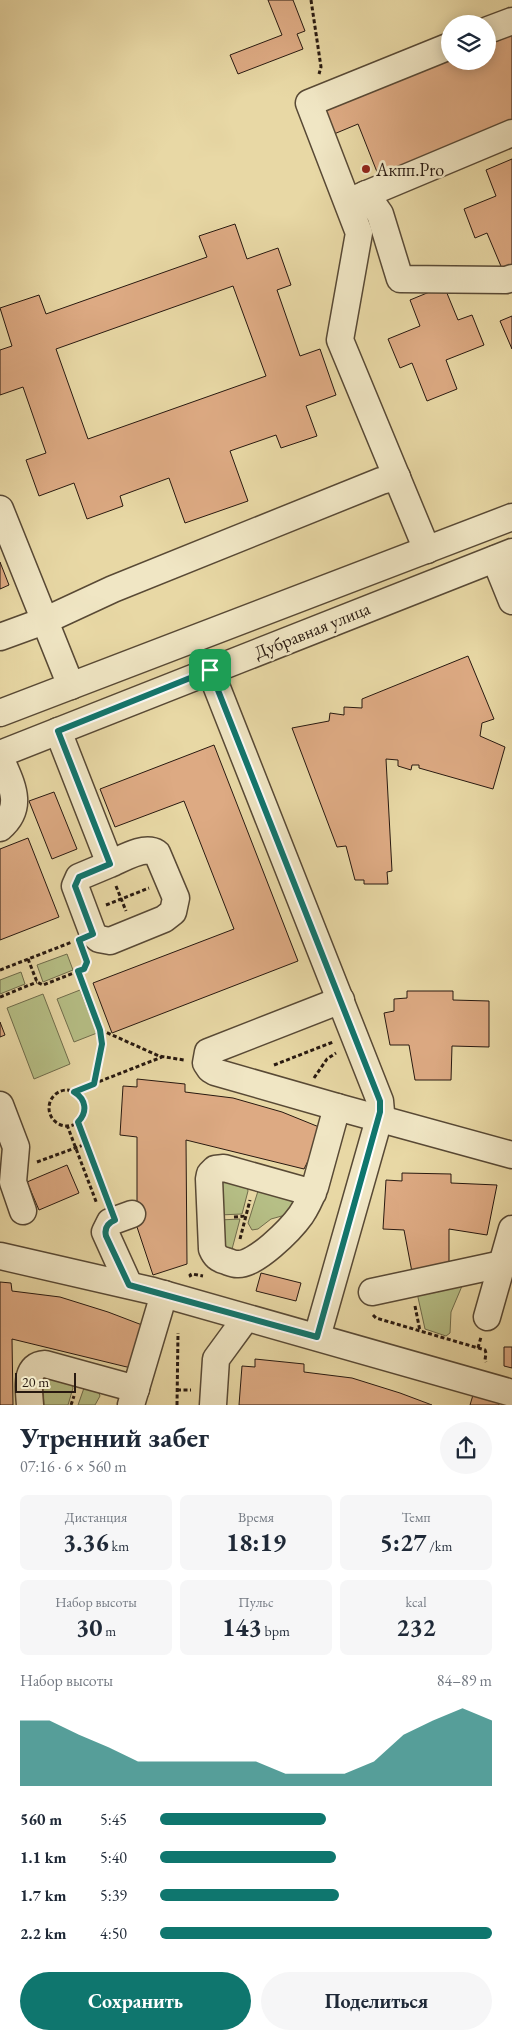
<!DOCTYPE html>
<html lang="ru">
<meta charset="utf-8">
<style>
body{margin:0;font-family:"EB Garamond",serif;background:#f6f6f7;color:#1f2937;height:100vh;display:flex;flex-direction:column;font-size:19px;white-space:nowrap}
*{box-sizing:border-box;margin:0}
p{font-size:16px;color:#747a83}
.icon{flex:none;width:28px;height:28px;fill:none;stroke:currentColor;stroke-width:2;stroke-linecap:round;stroke-linejoin:round}
.map{position:relative;height:1405px;overflow:hidden}
.panel{display:flex;flex-direction:column;background:#fff;flex:1}
.panel>*{flex:none}
.buttons{position:absolute;left:441px;top:15px;display:grid;gap:10px}
.buttons a{display:grid;place-items:center;width:55px;height:55px;border-radius:50%;background:#fff;box-shadow:0 2px 12px #0003;font-size:25px}
.scale{position:absolute;left:15px;bottom:12px;width:61px;box-sizing:border-box;padding-left:5px;border:2px solid #281910;border-top:0;font-size:14px;line-height:18px;white-space:nowrap;color:#281910;-webkit-text-stroke:4px #f0e6c4;paint-order:stroke}
.pin{position:absolute;display:grid;place-items:center;width:42px;height:42px;color:#fff;margin:-21px;border-radius:10px;box-shadow:0 2px 8px #0006}
.round{display:grid;place-items:center;flex:none;width:52px;height:52px;border-radius:26px;background:#f6f6f7}
.overview{display:flex;align-items:center;justify-content:space-between;height:85px;padding:0 20px}
h1{font-size:28px;font-weight:700;line-height:38px}
.metrics{display:grid;grid-template-columns:repeat(3,1fr);gap:8px;height:85px;padding:5px 20px}
.metrics div{display:grid;align-content:center;border-radius:8px;background:#f6f6f7;text-align:center}
.metrics b{font-size:25px;font-weight:700}
.metrics small{font-size:14px;font-weight:400}
.metrics p{font-size:14px}
.chart{height:140px;padding:10px 20px}
.chart p{display:flex;justify-content:space-between}
.chart svg{width:100%;height:90px;margin-top:5px;fill:#0f766e;opacity:.7}
.cta{display:flex;gap:10px;margin-top:auto;padding:10px 20px}
.cta a{flex:1;height:58px;border-radius:30px;background:#0f766e;color:#fff;font-size:20px;font-weight:700;line-height:58px;text-align:center}
.cta a+a{background:#f6f6f7;color:#1f2937}
ul{padding:0 20px;list-style:none;font-size:16px}
li{display:grid;grid-template-columns:80px 60px 1fr;align-items:center;height:38px}
li i{height:12px;border-radius:6px;background:#0f766e}
.map>svg:first-child{display:block}
.green{fill:#b6bf86;stroke:#6f6c4b}
.building{fill:#ddaa83;stroke:#281910;fill-rule:evenodd}
.lines{fill:none;stroke-linecap:round;stroke-linejoin:round}
.minor-casing{stroke:#584935;stroke-width:29}
.path{stroke:#281910;stroke-width:3;stroke-dasharray:4 2.5;stroke-linecap:butt}
.minor{stroke:#f0e6c4;stroke-width:26}
.route-casing{stroke:#fff;stroke-width:10}
.route{stroke:#0f766e;stroke-width:6}
.poi-dot{fill:#8f2418;stroke:#f0e6c4;stroke-width:2}
.labels{text-anchor:middle;dominant-baseline:central;stroke-width:5;stroke-linejoin:round;paint-order:stroke}
.poi-label{font-size:18px;fill:#281910;stroke:#f0e6c4;text-anchor:start}
.street-label{font-size:18px;fill:#281910;stroke:#f0e6c4}
</style>
<div class="map">
<svg width="512" height="1405" viewBox="0 0 512 1405">
<rect width="100%" height="100%" fill="#e8d8a5"/>
<filter id="stains"><feTurbulence type="fractalNoise" baseFrequency=".004" numOctaves="4"/><feColorMatrix values="0 0 0 0 .2 0 0 0 0 .09 0 0 0 0 .02 0 0 0 .5 -.17"/></filter>
<radialGradient id="worn" r=".72"><stop offset=".6" stop-color="#630" stop-opacity="0"/><stop offset="1" stop-color="#630" stop-opacity=".3"/></radialGradient>
<!-- green -->
<g class="green">
<polygon points="67,954 73,970 43,982 37,965"/>
<polygon points="21,972 25,984 0,994 0,980"/>
<polygon points="80,990 97,1033 74,1042 57,999"/>
<polygon points="43,994 70,1064 34,1079 7,1008"/>
<polygon points="222,1180 247,1185 248,1191 242,1214 219,1215"/>
<polygon points="258,1191 292,1200 294,1205 289,1214 271,1219 258,1229 252,1230 248,1223"/>
<polygon points="240,1219 231,1253 223,1250 219,1220"/>
<polygon points="462,1286 451,1312 450,1333 446,1336 425,1329 417,1293"/>
<polygon points="48,1378 71,1383 73,1388 68,1405 44,1405 43,1384"/>
<polygon points="84,1388 98,1390 100,1396 95,1405 78,1405"/>
</g>
<!-- building -->
<g class="building">
<polygon points="268,0 293,0 305,31 297,34 303,49 238,74 230,55 282,35"/>
<polygon points="512,35 512,123 379,177 358,124 334,134 325,111 450,60 488,61 488,45"/>
<polygon points="512,159 512,268 503,271 487,233 475,238 464,209 496,196 486,170"/>
<path d="M235,224L247,259L278,248L291,285L277,290L300,356L320,349L336,395L306,406L317,436L281,448L276,435L230,451L248,501L185,523L169,478L120,496L123,506L87,519L74,483L39,496L26,460L46,453L23,387L0,395V350L12,346L0,308L39,295L46,314L207,257L199,236ZM233,286L266,376L88,439L56,349Z"/>
<polygon points="444,286 458,320 472,315 484,345 446,360 457,389 427,401 412,363 400,368 388,339 420,326 410,300"/>
<polygon points="512,316 512,349 500,321"/>
<polygon points="0,562 9,585 0,589"/>
<polygon points="468,656 494,719 482,723 480,736 505,747 493,789 419,768 419,765 412,765 411,770 398,766 398,760 386,759 392,871 387,872 388,884 364,884 364,880 355,880 346,846 337,847 292,728 329,721 330,713 344,715 344,707 362,708 362,699"/>
<polygon points="214,745 298,961 112,1033 93,983 234,929 184,801 115,827 100,789"/>
<polygon points="54,792 77,849 52,859 29,801"/>
<polygon points="28,838 59,917 0,940 0,849"/>
<polygon points="407,991 453,991 453,1000 489,1001 489,1047 452,1046 451,1080 415,1080 409,1045 390,1045 384,1013 394,1011 394,999 407,998"/>
<polygon points="0,1022 5,1035 0,1037"/>
<polygon points="137,1079 185,1084 185,1092 233,1098 282,1112 324,1129 304,1169 186,1140 187,1264 153,1275 137,1227 137,1137 120,1135 123,1086 137,1087"/>
<polygon points="67,1165 79,1193 39,1210 27,1182"/>
<polygon points="402,1173 451,1174 451,1183 497,1185 487,1235 449,1229 449,1263 412,1272 404,1230 383,1229 386,1180 402,1181"/>
<polygon points="261,1273 301,1283 296,1301 256,1291"/>
<polygon points="0,1282 11,1283 12,1291 60,1297 108,1312 150,1328 131,1368 12,1339 13,1405 0,1405"/>
<polygon points="504,1347 512,1347 512,1368 504,1366"/>
<polygon points="255,1359 304,1364 304,1372 352,1378 400,1393 432,1405 239,1405 242,1366 255,1367"/>
<polygon points="473,1395 499,1403 499,1405 470,1405"/>
</g>
<g class="lines">
<defs>
<g id="minor">
<polyline points="488,30 512,21"/>
<polyline points="366,194 380,214 400,279 506,280 512,278"/>
<polyline points="350,201 512,133"/>
<polyline points="0,509 71,686"/>
<polyline points="427,550 340,340 359,233 309,103 450,46"/>
<polyline points="495,559 512,601"/>
<polyline points="0,637 44,621 113,589 381,481 397,477"/>
<polyline points="210,670 380,1101 381,1112 317,1337"/>
<polyline points="0,713 512,517"/>
<path d="M58,731L110,864L79,877L75,886L93,934L99,939L110,941L164,919L173,912L176,898L157,853C144,845 122,859 110,864"/>
<polyline points="0,754 512,552"/>
<path d="M0,757C10,782 26,806 0,828"/>
<polyline points="0,1105 16,1147 13,1182 23,1211"/>
<polyline points="337,1107 215,1072 210,1069 206,1063 208,1052 341,1000"/>
<path d="M313,1193L224,1168L215,1169L210,1174L209,1179L212,1249C215,1256 218,1259 226,1261C229,1262 233,1264 237,1264C255,1266 291,1229 301,1215C307,1206 311,1197 315,1187L337,1107L512,1155"/>
<polyline points="0,1256 153,1291 512,1393"/>
<polyline points="129,1285 105,1232 110,1222 132,1214"/>
<polyline points="372,1292 502,1264"/>
<polyline points="487,1317 512,1229"/>
<path d="M30,1405C29,1390 24,1365 45,1364L136,1389"/>
<polyline points="131,1405 164,1294"/>
<polyline points="213,1405 216,1359 246,1318"/>
</g>
</defs>
<!-- minor casing -->
<use href="#minor" class="minor-casing"/>
<!-- path -->
<g class="path">
<polyline points="311,0 321,67 319,74"/>
<polyline points="116,886 126,911"/>
<polyline points="106,905 149,888"/>
<polyline points="28,959 37,982 43,985 84,969 87,965 86,959"/>
<polyline points="0,970 72,942"/>
<polyline points="78,971 102,1035 102,1044 93,1084"/>
<polyline points="0,997 37,982"/>
<polyline points="101,1030 159,1056 184,1060"/>
<polyline points="274,1065 333,1042"/>
<polyline points="314,1078 327,1059 336,1053"/>
<circle cx="67" cy="1108" r="18"/>
<polyline points="75,1091 162,1057"/>
<polyline points="78,1122 107,1198"/>
<polyline points="67,1125 97,1204"/>
<polyline points="37,1162 86,1144"/>
<polyline points="234,1217 246,1216"/>
<polyline points="240,1239 250,1200"/>
<polyline points="191,1277 190,1275 192,1274 203,1276"/>
<polyline points="415,1306 420,1331"/>
<polyline points="373,1315 376,1318 485,1350 486,1353 485,1360 486,1362"/>
<polyline points="478,1348 481,1337"/>
<polyline points="177,1390 191,1390"/>
<polyline points="71,1405 74,1396"/>
<polyline points="177,1405 178,1333"/>
</g>
<!-- minor -->
<use href="#minor" class="minor"/>
</g>
<g class="lines">
<defs>
<path id="route" d="M210,670L380,1101V1112L317,1337L129,1285L106,1236C104,1228 108,1223 115,1220L78,1122C88,1112 86,1099 74,1092L94,1084L102,1044L100,1030L78,971L84,969L87,962L79,940L93,934L75,886L79,877L110,864L58,731Z"/>
</defs>
<!-- route casing -->
<use href="#route" class="route-casing"/>
<!-- route -->
<use href="#route" class="route"/>
</g>
<!-- markers -->
<circle class="poi-dot" cx="366" cy="169" r="5"/>
<g class="labels">
<!-- poi labels -->
<g class="poi-label">
<text x="376" y="169">Акпп.Pro</text>
</g>
<!-- street labels -->
<g class="street-label">
<text transform="translate(312 630) rotate(-22)">Дубравная улица</text>
</g>
</g>
<rect width="100%" height="100%" filter="url(#stains)"/>
<rect width="100%" height="100%" fill="url(#worn)"/>
</svg>
<div class="buttons">
<a><svg class="icon" aria-label="layers" viewBox="0 0 24 24"><path d="M12 4l9 5-9 5-9-5zM3 14l9 5 9-5"/></svg></a>
</div>
<div class="scale">20 m</div>
<div class="pin" style="left:210px;top:670px;background:#1e9e55"><svg class="icon" aria-label="arrive" viewBox="0 0 24 24"><path d="M6 21V4h12l-3 4 3 4H6"/></svg></div>
</div>
<section class="panel">
<div class="overview"><div><h1>Утренний забег</h1><p>07:16 · 6 × 560 m</p></div><a class="round"><svg class="icon" aria-label="share" viewBox="0 0 24 24"><path d="M12 15V3M7 8l5-5 5 5M5 13v7h14v-7"/></svg></a></div>
<div class="metrics">
<div><p>Дистанция</p><b>3.36<small> km</small></b></div>
<div><p>Время</p><b>18:19</b></div>
<div><p>Темп</p><b>5:27<small> /km</small></b></div>
</div>
<div class="metrics">
<div><p>Набор высоты</p><b>30<small> m</small></b></div>
<div><p>Пульс</p><b>143<small> bpm</small></b></div>
<div><p>kcal</p><b>232</b></div>
</div>
<div class="chart"><p><span>Набор высоты</span>84–89 m</p>
<svg viewBox="0 0 160 44" preserveAspectRatio="none"><path d="M0 44V12L10 12L20 19L30 25L40 32L50 32L60 32L70 32L80 32L90 38L100 38L110 38L120 32L130 19L140 12L150 6L160 12V44z"/></svg>
</div>
<ul>
<li><b>560 m</b>5:45<i style="width:50%"></i></li>
<li><b>1.1 km</b>5:40<i style="width:53%"></i></li>
<li><b>1.7 km</b>5:39<i style="width:54%"></i></li>
<li><b>2.2 km</b>4:50<i style="width:100%"></i></li>
</ul>
<div class="cta"><a>Сохранить</a><a>Поделиться</a></div>
</section>
